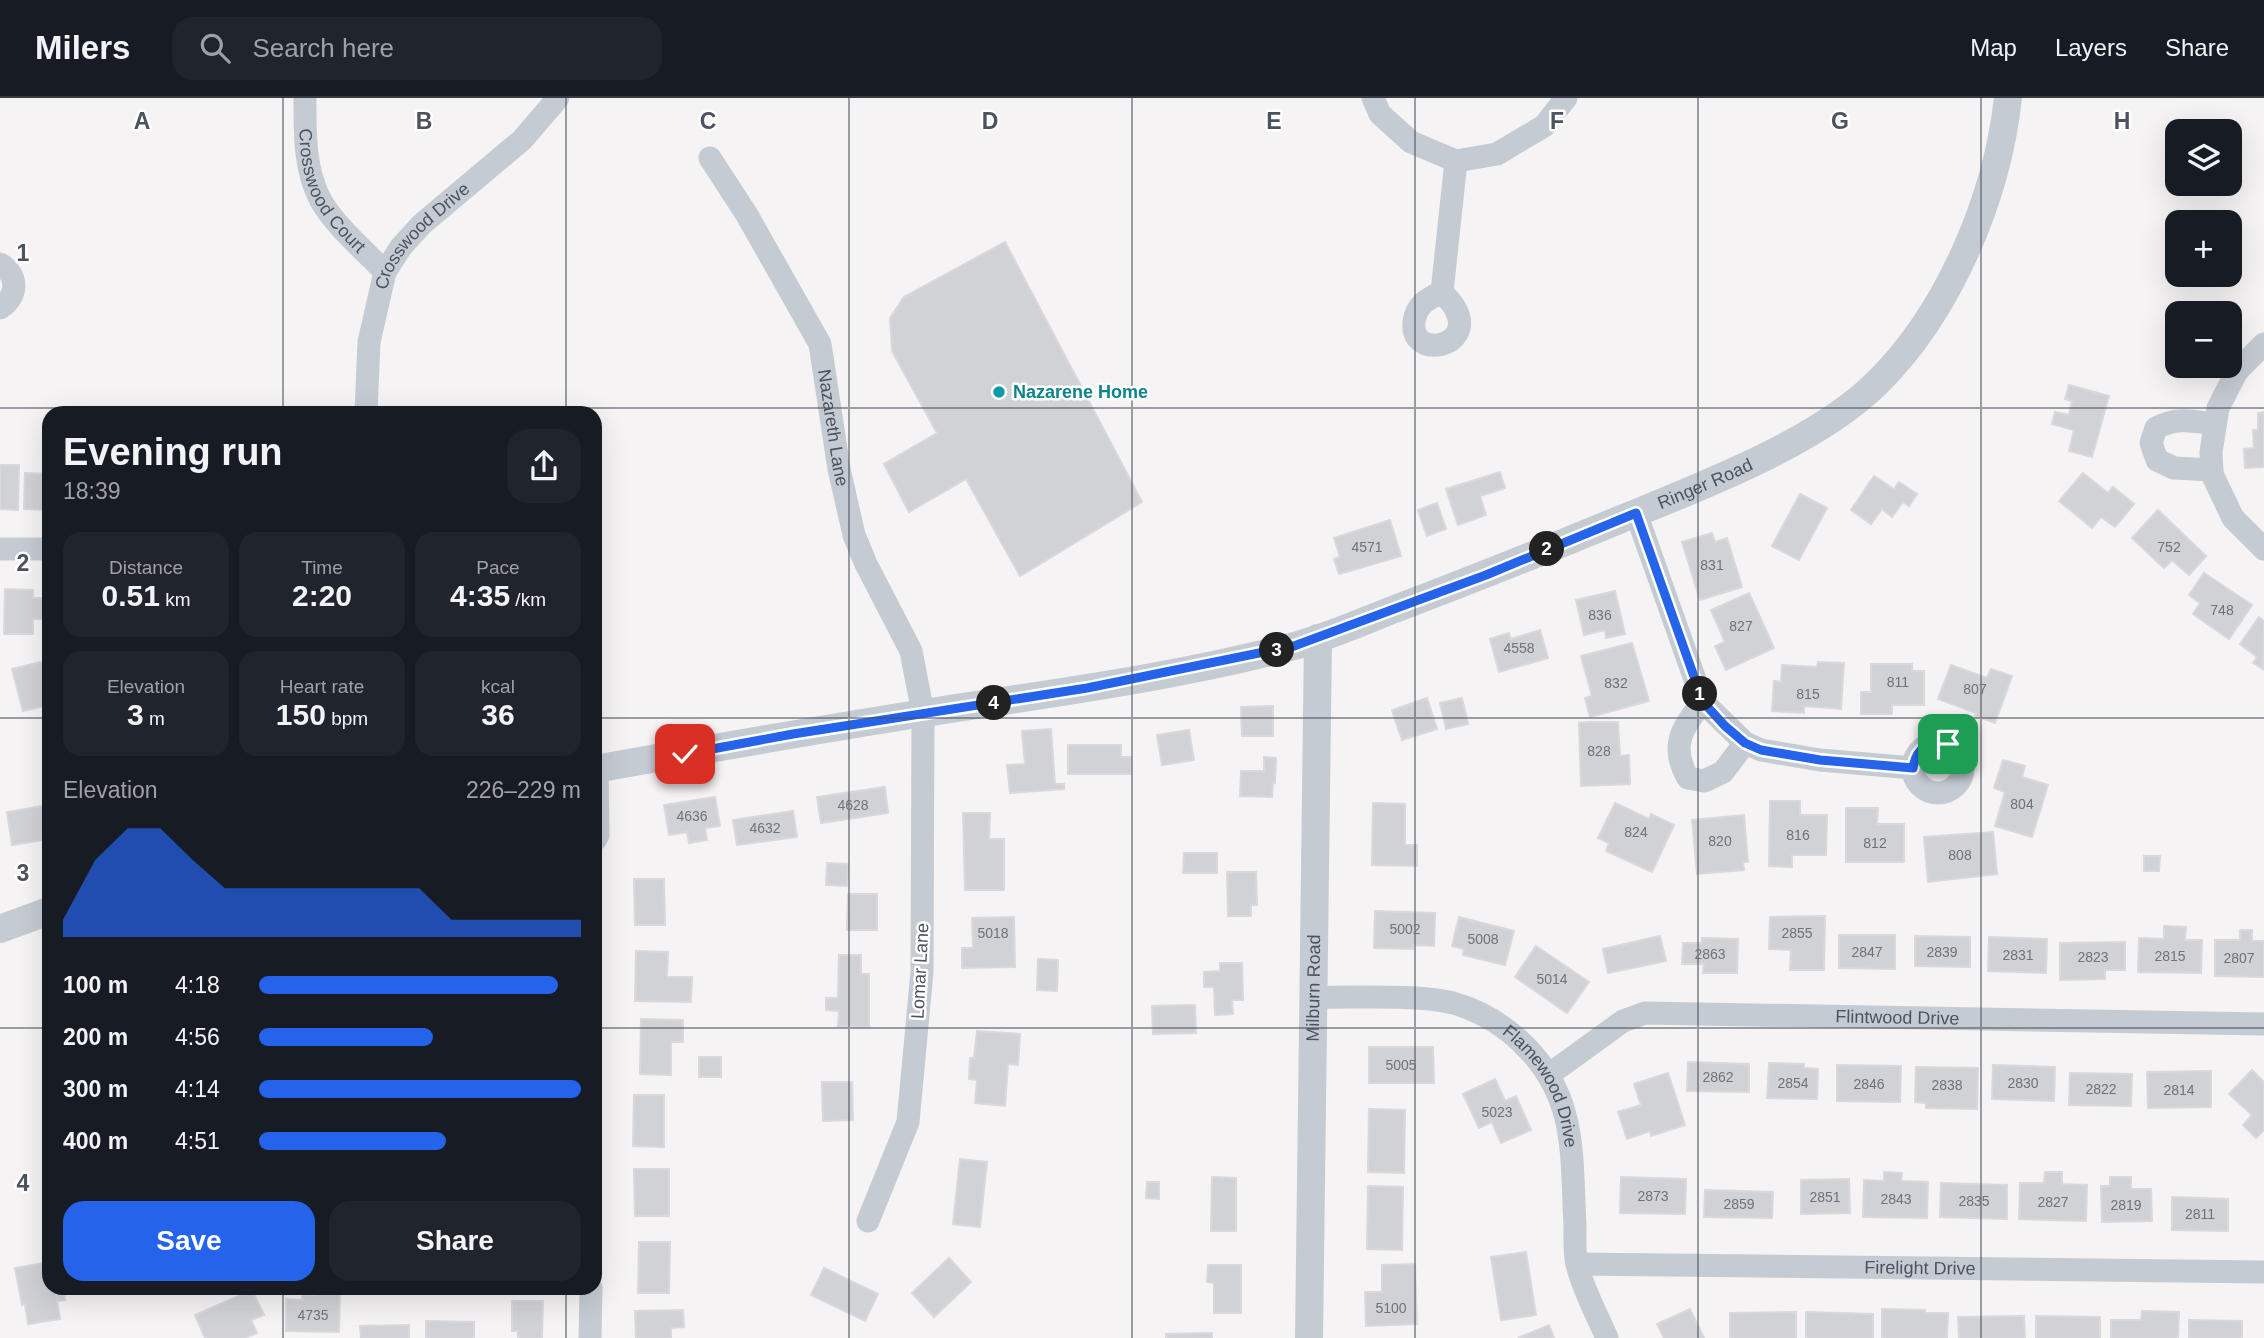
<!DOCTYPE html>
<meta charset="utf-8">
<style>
body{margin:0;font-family:Helvetica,sans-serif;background:#20242c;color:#f1f3f6;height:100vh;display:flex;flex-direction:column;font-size:26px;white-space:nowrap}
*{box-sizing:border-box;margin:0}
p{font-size:23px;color:#9ea1a6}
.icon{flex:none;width:38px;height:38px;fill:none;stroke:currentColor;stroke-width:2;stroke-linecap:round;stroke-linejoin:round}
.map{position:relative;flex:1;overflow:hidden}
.sheet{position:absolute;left:42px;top:308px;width:560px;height:889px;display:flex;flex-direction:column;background:#171b24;border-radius:21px;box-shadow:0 7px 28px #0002}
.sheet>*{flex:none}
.fabs{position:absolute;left:2165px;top:21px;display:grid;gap:14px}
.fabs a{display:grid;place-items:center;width:77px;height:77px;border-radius:14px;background:#171b24;box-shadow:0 7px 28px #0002;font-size:35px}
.pin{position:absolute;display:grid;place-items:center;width:60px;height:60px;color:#fff;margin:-30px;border-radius:14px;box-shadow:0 4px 10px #0006}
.km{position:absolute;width:35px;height:35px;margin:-18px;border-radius:50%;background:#222;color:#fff;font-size:19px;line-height:35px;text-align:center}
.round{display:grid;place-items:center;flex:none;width:74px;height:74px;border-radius:21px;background:#20242c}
.headline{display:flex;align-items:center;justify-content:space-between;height:119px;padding:0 21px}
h1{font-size:38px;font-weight:700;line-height:52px}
.stats{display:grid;grid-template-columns:repeat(3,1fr);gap:10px;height:119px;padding:7px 21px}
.stats div{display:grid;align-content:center;border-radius:18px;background:#20242c;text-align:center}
.stats b{font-size:30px;font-weight:700}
.stats small{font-size:19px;font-weight:400}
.stats p{font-size:19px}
.chart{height:196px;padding:14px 21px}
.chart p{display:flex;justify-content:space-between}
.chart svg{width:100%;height:126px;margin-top:7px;fill:#2563eb;opacity:.7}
.action{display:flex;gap:14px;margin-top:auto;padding:14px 21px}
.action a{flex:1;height:80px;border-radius:21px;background:#2563eb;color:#fff;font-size:28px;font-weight:700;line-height:80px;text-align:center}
.action a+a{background:#20242c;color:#f1f3f6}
ul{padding:0 21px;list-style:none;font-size:23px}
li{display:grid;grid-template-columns:112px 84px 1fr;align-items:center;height:52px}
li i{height:18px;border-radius:9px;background:#2563eb}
header{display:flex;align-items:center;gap:42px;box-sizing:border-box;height:98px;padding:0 35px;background:#171b24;border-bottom:2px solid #363941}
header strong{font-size:33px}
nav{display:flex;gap:38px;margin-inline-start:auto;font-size:24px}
.search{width:490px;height:63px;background:#20242c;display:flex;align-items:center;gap:18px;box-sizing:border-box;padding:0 24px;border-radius:21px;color:#9ea1a6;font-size:26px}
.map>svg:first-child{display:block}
.building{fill:#d0d2d6;stroke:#d8d8dd;stroke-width:2}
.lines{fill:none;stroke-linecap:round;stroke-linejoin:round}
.minor{stroke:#c5cbd2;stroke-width:23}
.tertiary{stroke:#c5cbd2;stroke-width:28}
.route-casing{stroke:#fff;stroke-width:14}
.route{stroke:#2563eb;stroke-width:9}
.grid{fill:none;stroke:#4c535e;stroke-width:2;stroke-opacity:0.55}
.culture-dot{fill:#0f9aa8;stroke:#fff;stroke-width:2.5}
.labels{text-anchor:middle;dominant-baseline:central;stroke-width:5;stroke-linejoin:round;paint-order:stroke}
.number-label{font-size:14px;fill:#6d737c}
.street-label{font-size:18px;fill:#4c535e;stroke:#fff}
.culture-label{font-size:18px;font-weight:bold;fill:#0d838f;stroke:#fff;text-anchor:start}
.grid-label{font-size:23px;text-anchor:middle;font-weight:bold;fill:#4c535e;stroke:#fff;stroke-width:5;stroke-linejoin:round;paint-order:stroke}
</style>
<header>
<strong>Milers</strong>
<div class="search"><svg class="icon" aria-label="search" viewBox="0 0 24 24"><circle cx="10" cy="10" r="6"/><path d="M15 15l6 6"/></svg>Search here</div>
<nav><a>Map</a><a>Layers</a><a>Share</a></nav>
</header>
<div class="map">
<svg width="2264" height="1240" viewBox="0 0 2264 1240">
<rect width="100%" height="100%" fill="#f5f3f3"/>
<!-- building -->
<g class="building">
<polygon points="1005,144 1142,404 1020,478 966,381 909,414 884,366 937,335 892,253 890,220 904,199"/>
<polygon points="2069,287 2109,298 2092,359 2069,353 2074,332 2052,326 2055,314 2069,317 2072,303 2065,301"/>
<polygon points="2264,314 2264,369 2245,370 2244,351 2254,350 2253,332 2258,332 2258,315"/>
<polygon points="0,367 19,367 18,412 0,411"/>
<polygon points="1500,374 1505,390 1480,398 1486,417 1458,427 1446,391"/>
<polygon points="25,375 49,376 49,412 24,411"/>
<polygon points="2083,375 2108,395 2113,389 2134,406 2115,429 2101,419 2092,430 2059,403"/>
<polygon points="1874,378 1894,391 1899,384 1917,396 1909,408 1903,404 1892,419 1882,411 1871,426 1851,412"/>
<polygon points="1800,396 1827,410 1799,462 1772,448"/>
<polygon points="1437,405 1446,431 1427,438 1418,412"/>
<polygon points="2158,412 2206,458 2189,477 2172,462 2164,470 2132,440"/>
<polygon points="1390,422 1401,458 1339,476 1334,461 1340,459 1334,440"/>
<polygon points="1712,435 1715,444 1727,440 1742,489 1700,502 1682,444"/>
<polygon points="2204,475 2252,507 2229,541 2193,516 2200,505 2189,497"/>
<polygon points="5,491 33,492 33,500 49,500 49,521 33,521 33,536 4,536"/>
<polygon points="1615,493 1625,536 1606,540 1605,532 1584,537 1576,502"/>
<polygon points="1749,495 1774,550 1726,572 1715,548 1725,544 1711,512"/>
<polygon points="2259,519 2264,523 2263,571 2253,565 2257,559 2240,546"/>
<polygon points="1540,532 1548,560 1499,574 1490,541 1509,535 1511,541"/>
<polygon points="1632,545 1649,603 1590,619 1585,600 1592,598 1581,558"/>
<polygon points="45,563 49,578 49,607 23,613 12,571"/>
<polygon points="1818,564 1844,565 1841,611 1804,608 1804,615 1772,613 1774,583 1781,584 1782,567 1817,569"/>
<polygon points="1871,566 1912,566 1912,573 1924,573 1924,607 1892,607 1892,616 1861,616 1861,594 1871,594"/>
<polygon points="1951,567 1987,580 1991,571 2012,578 1995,625 1975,618 1976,615 1938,601"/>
<polygon points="1427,600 1437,631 1402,642 1392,612"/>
<polygon points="1462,600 1468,626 1446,631 1440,605"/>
<polygon points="1273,608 1273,638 1242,638 1241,609"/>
<polygon points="1589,624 1618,624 1620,658 1629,657 1630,686 1581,688 1579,625"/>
<polygon points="1051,631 1055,686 1064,686 1064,691 1010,695 1007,667 1025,666 1022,633"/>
<polygon points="1189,632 1194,662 1162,667 1157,637"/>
<polygon points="1068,647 1121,647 1121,659 1131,659 1131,676 1068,676"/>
<polygon points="1264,659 1276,660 1275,685 1273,685 1272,699 1240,698 1241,673 1264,673"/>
<polygon points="2003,662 2025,668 2022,679 2048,687 2032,739 1995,728 2005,694 1994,690"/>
<polygon points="885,689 888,715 821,725 817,699"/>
<polygon points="715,699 720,728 705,730 707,742 689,745 687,734 669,737 664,707"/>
<polygon points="1770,703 1800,703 1800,717 1827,717 1826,757 1792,757 1792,769 1769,768"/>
<polygon points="1373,705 1405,706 1405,747 1417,747 1417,768 1372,767"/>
<polygon points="1615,705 1649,721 1651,716 1674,727 1652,774 1606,753 1609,745 1598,740"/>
<polygon points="49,707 49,741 12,747 7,714"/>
<polygon points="1846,710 1878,710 1877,726 1904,726 1904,764 1846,764"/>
<polygon points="793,713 797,739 737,747 733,722"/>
<polygon points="963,715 990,715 989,741 1004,741 1004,792 965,792"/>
<polygon points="1744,717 1748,764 1743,764 1744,772 1697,776 1692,722"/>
<polygon points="1993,734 1997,776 1928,784 1924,739"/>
<polygon points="1184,755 1217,755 1217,775 1183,775"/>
<polygon points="2144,758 2160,758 2159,773 2144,773"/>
<polygon points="827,765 848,766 847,788 826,787"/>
<polygon points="1227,774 1256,774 1257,807 1251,807 1251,818 1228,818"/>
<polygon points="634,781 664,781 665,827 635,827"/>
<polygon points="848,796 877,796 877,832 847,832"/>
<polygon points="1375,813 1435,815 1434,848 1413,847 1413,851 1374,850"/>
<polygon points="1825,818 1824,872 1790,872 1791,852 1769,851 1770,819"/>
<polygon points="1014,819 1015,869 962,870 962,850 973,850 972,820"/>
<polygon points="1459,819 1514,833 1505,867 1463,857 1464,851 1452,848"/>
<polygon points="2164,828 2186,829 2185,842 2202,842 2201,875 2138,874 2139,840 2164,841"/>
<polygon points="2240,832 2252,832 2252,843 2264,843 2264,879 2215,878 2215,842 2240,842"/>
<polygon points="1839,837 1895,837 1895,871 1839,870"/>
<polygon points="1660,838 1666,863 1608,875 1603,851"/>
<polygon points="1915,838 1970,839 1970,869 1915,868"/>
<polygon points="1989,839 2047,841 2046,875 1988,873"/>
<polygon points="1702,840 1738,841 1737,875 1703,875 1704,866 1682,866 1683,845 1702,845"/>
<polygon points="2125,844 2125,872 2105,872 2105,881 2060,882 2060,845"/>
<polygon points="1536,848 1589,884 1567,915 1515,879"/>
<polygon points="636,853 668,854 667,879 692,879 691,904 635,903"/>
<polygon points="839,857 861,857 861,876 869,876 869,929 838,928 839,913 826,912 826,900 838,900"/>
<polygon points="1038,861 1058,862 1057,893 1037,892"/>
<polygon points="1220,865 1242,865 1243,902 1232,902 1233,916 1215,917 1214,889 1204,889 1204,874 1220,873"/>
<polygon points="1195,907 1196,935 1153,936 1152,908"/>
<polygon points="641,921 683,922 683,944 671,944 671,977 640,976"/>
<polygon points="977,933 1020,936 1018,967 1008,966 1005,1008 975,1005 977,982 969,981 970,960 974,960"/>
<polygon points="1369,949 1433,949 1434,985 1369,985"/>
<rect x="699" y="959" width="22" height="20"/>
<polygon points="1688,964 1749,966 1749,994 1687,993"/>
<polygon points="1769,965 1804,966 1804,970 1818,971 1817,1001 1767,1000"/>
<polygon points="1837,967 1901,968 1900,1004 1837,1003"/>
<polygon points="1993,967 2055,969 2054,1003 1992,1001"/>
<polygon points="1916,969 1978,970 1977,1011 1926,1010 1926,1005 1915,1004"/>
<polygon points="2252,972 2264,984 2264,1032 2256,1040 2243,1027 2252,1017 2229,996"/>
<polygon points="2211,973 2211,1009 2148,1010 2147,974"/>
<polygon points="1668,975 1685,1027 1651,1038 1650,1033 1627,1041 1618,1014 1641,1007 1634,986"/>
<polygon points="2070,975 2132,976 2131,1008 2069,1007"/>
<polygon points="1495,981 1505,1003 1516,998 1531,1032 1501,1045 1492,1024 1479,1030 1463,996"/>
<polygon points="822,984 852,984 853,1022 823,1023"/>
<polygon points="634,997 664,997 664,1049 633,1048"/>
<polygon points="1369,1011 1405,1012 1404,1075 1368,1074"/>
<polygon points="960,1061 987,1064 980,1129 953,1126"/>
<polygon points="634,1071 669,1071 669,1118 635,1118"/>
<polygon points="1884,1074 1902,1075 1901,1083 1928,1084 1927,1120 1863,1119 1864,1082 1884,1083"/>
<polygon points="2045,1074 2062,1074 2062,1086 2087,1087 2086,1123 2019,1121 2020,1085 2044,1085"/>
<polygon points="1212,1079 1236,1080 1236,1133 1211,1133"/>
<polygon points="1621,1079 1686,1081 1685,1116 1620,1115"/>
<polygon points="2110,1079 2131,1079 2131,1091 2151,1091 2152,1123 2102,1124 2101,1088 2110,1088"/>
<polygon points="1849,1081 1850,1115 1801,1116 1801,1082"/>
<polygon points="1147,1084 1159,1084 1159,1101 1146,1100"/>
<polygon points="1941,1085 2007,1087 2007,1121 1940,1119"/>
<polygon points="1368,1088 1403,1089 1402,1152 1367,1151"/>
<polygon points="1705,1092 1773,1094 1772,1120 1704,1119"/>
<polygon points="2172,1099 2228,1101 2228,1133 2172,1132"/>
<polygon points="639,1144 670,1144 669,1195 638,1195"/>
<polygon points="1526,1154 1536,1217 1501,1222 1491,1159"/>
<polygon points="949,1160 971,1184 934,1219 912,1195"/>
<polygon points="49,1164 49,1190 55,1190 60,1221 28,1226 25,1206 22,1207 15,1170"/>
<polygon points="1415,1166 1417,1226 1366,1228 1365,1194 1382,1194 1382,1167"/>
<polygon points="1208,1167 1241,1167 1241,1215 1214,1215 1214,1185 1207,1184"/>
<polygon points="824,1170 878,1196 865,1223 811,1197"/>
<polygon points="56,1190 63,1190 65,1202 58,1203"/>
<polygon points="315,1191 340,1192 339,1234 286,1233 286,1201 302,1202 302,1197 315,1197"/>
<polygon points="252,1192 264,1217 251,1222 257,1235 244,1240 205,1240 195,1217"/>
<polygon points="512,1203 543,1203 542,1240 518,1240 518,1233 512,1233"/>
<polygon points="1690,1211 1704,1240 1664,1240 1657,1226"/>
<polygon points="1882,1211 1925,1212 1925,1215 1948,1215 1947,1240 1882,1240"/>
<polygon points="683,1212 684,1229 671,1230 671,1240 636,1240 635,1213"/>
<polygon points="2142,1213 2179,1214 2178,1240 2111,1240 2111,1222 2141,1222"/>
<polygon points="1796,1214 1796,1240 1730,1240 1730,1215"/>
<polygon points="1806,1214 1873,1216 1873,1240 1806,1240"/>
<polygon points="2024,1218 2025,1240 1959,1240 1958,1219"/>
<polygon points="2036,1218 2100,1219 2100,1240 2036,1240"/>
<polygon points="2189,1222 2242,1223 2242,1240 2189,1240"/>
<polygon points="426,1223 474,1224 474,1240 426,1240"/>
<polygon points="409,1227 409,1240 361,1240 360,1228"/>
<polygon points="1549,1227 1554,1240 1518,1240"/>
<polygon points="1212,1235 1212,1240 1166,1240 1166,1236"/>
</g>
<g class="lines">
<!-- minor -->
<g class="minor">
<path id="s1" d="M305,0C305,34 304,70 320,101C334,127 364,152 385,174"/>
<polyline points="1373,0 1380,16 1411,44 1456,63 1497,56 1544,28 1566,0"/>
<path id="s2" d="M710,60L747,117L820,246L839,371L854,437L866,466L911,553L923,615L922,874L908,1024L868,1123"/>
<path d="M0,166C19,177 18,199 0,210"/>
<path d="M1442,194C1447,200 1453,205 1456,212C1475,250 1410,262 1414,224C1416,207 1427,201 1442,194L1456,63"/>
<polyline points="2264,246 2237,273 2218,310 2211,354 2212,376 2233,420 2264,451"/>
<path id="s3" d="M366,315L369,244L385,174L401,149L422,126L522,42L558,0"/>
<path d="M2212,372L2174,370L2157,362L2151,345L2156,330C2178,319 2191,323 2215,326"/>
<polyline points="1636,415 1703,604 1745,645 1761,652 1820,662 1913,670"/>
<polyline points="0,451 49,451"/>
<path d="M1703,604C1681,630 1670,649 1688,680L1704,683L1723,674L1745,645"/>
<circle cx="1938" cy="670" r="25"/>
<polyline points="595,742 598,737 597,671"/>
<path id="s4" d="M1314,899C1353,900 1417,896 1453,905C1482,913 1504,927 1525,948C1578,1001 1571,1059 1575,1128C1575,1140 1574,1154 1577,1166C1581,1187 1598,1219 1607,1240"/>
<path id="s5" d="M1550,976L1623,923L1645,915L2264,926"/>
<path id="s6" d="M1577,1166L2264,1174"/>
<polyline points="590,1240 591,1190"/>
</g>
<!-- tertiary -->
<g class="tertiary">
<path id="s7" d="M595,671C702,652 810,633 918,616C1045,596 1174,580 1298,547C1333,537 1366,522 1400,509C1474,481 1546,452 1619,422C1699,389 1815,346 1877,285C1949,214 1997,100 2008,0"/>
<polyline points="0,831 49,813"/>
<path id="s8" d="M1309,1240L1318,540"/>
</g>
</g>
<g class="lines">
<defs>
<path id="route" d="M685,656L793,636L1087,590L1294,548L1486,477L1636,415L1703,604L1725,628L1745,645L1761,652L1820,662L1913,670C1916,650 1929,642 1948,646"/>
</defs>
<!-- route casing -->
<use href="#route" class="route-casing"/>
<!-- route -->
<use href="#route" class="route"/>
</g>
<!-- grid -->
<path class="grid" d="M283,0V315M566,0V315M849,0V1240M1132,0V1240M1415,0V1240M1698,0V1240M1981,0V1240M0,310H2264M0,620H49M595,620H2264M0,930H49M595,930H2264M283,1190V1240M566,1190V1240"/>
<!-- markers -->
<circle class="culture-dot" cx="999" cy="294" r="7"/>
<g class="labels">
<!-- number labels -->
<g class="number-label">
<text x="1367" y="449">4571</text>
<text x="2169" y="449">752</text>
<text x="1712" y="467">831</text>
<text x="2222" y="512">748</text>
<text x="1600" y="517">836</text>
<text x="1741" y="528">827</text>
<text x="1519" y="550">4558</text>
<text x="1898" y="584">811</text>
<text x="1616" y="585">832</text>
<text x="1975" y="591">807</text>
<text x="1808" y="596">815</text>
<text x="1599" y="653">828</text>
<text x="2022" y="706">804</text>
<text x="853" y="707">4628</text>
<text x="692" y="718">4636</text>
<text x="765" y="730">4632</text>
<text x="1636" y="734">824</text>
<text x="1798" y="737">816</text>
<text x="1720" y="743">820</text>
<text x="1875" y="745">812</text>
<text x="1960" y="757">808</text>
<text x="1405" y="831">5002</text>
<text x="993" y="835">5018</text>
<text x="1797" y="835">2855</text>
<text x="1483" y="841">5008</text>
<text x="1867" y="854">2847</text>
<text x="1942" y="854">2839</text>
<text x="1710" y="856">2863</text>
<text x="2018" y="857">2831</text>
<text x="2170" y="858">2815</text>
<text x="2093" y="859">2823</text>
<text x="2239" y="860">2807</text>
<text x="1552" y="881">5014</text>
<text x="1401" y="967">5005</text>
<text x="1718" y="979">2862</text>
<text x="1793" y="985">2854</text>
<text x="2023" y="985">2830</text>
<text x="1869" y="986">2846</text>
<text x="1947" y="987">2838</text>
<text x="2101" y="991">2822</text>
<text x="2179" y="992">2814</text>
<text x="1497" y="1014">5023</text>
<text x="1653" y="1098">2873</text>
<text x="1825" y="1099">2851</text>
<text x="1896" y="1101">2843</text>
<text x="1974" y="1103">2835</text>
<text x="2053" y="1104">2827</text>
<text x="1739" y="1106">2859</text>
<text x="2126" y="1107">2819</text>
<text x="2200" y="1116">2811</text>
<text x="1391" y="1210">5100</text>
<text x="313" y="1217">4735</text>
</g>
<!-- street labels -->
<g class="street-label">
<text stroke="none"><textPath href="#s1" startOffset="100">Crosswood Court</textPath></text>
<text stroke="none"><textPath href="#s3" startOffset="194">Crosswood Drive</textPath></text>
<text stroke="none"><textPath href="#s2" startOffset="301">Nazareth Lane</textPath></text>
<text stroke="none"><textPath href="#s7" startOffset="1152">Ringer Road</textPath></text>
<text transform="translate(920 873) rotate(-87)">Lomar Lane</text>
<text stroke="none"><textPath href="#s8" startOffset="350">Milburn Road</textPath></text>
<text stroke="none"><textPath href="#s5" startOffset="366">Flintwood Drive</textPath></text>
<text stroke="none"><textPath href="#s4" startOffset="268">Flamewood Drive</textPath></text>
<text stroke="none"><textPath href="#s6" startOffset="343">Firelight Drive</textPath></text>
</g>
<!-- culture labels -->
<g class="culture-label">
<text x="1013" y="294">Nazarene Home</text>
</g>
</g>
<g class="grid-label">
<text x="142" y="31">A</text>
<text x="424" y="31">B</text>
<text x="708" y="31">C</text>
<text x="990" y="31">D</text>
<text x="1274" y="31">E</text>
<text x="1557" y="31">F</text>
<text x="1840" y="31">G</text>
<text x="2122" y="31">H</text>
<text x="23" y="163">1</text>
<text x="23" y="473">2</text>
<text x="23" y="783">3</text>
<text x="23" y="1093">4</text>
</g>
</svg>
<div class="fabs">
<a><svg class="icon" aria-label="layers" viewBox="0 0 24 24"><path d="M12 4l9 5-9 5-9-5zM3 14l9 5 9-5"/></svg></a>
<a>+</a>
<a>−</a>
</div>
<div class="pin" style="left:1948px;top:646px;background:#1e9e55"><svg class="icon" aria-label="arrive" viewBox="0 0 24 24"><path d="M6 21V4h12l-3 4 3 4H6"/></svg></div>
<div class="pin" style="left:685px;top:656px;background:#d93025"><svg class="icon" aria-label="check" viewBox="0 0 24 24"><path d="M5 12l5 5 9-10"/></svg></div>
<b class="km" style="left:1700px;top:596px">1</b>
<b class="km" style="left:1547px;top:451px">2</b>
<b class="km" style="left:1277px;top:552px">3</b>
<b class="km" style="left:994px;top:605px">4</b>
<section class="sheet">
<div class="headline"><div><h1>Evening run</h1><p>18:39</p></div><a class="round"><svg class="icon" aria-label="share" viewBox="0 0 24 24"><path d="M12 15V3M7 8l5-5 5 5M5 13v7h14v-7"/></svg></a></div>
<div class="stats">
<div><p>Distance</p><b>0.51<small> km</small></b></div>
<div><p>Time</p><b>2:20</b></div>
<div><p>Pace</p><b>4:35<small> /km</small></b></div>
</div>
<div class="stats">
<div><p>Elevation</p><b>3<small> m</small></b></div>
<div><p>Heart rate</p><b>150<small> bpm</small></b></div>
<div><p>kcal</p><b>36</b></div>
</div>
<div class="chart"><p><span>Elevation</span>226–229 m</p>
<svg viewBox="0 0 160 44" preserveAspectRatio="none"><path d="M0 44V38L10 17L20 6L30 6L40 17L50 27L60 27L70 27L80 27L90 27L100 27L110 27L120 38L130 38L140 38L150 38L160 38V44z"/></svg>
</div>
<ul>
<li><b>100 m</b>4:18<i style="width:93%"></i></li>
<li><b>200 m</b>4:56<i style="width:54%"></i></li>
<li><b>300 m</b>4:14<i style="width:100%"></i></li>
<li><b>400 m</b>4:51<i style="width:58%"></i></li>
</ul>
<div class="action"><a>Save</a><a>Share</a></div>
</section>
</div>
